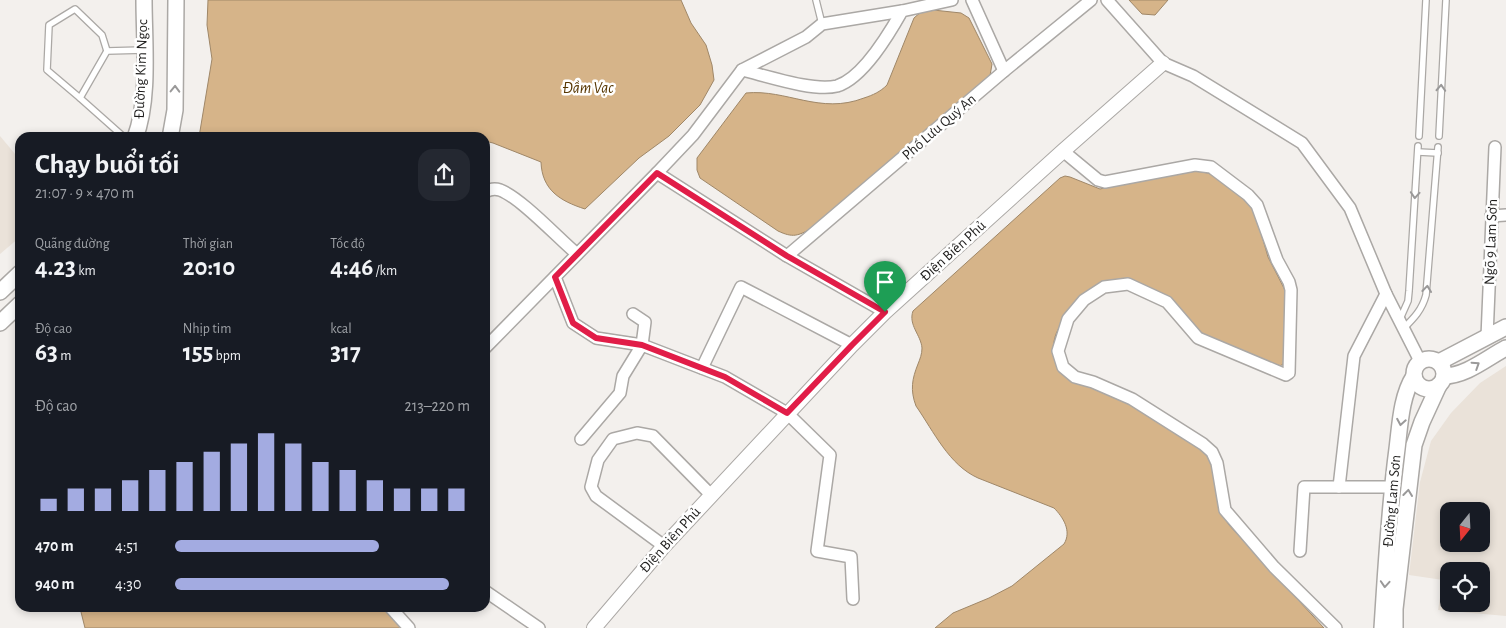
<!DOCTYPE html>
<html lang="vi">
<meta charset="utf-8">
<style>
body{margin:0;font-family:"Alegreya Sans",sans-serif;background:#242831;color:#f1f3f6;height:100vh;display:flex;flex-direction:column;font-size:19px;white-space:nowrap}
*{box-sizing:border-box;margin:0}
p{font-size:16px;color:#9ea1a6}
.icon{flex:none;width:28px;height:28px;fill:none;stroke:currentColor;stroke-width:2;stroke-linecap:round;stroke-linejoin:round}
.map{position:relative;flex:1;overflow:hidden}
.panel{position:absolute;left:15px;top:132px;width:475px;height:480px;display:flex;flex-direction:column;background:#171b24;border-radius:15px;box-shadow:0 2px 8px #0003}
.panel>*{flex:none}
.needle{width:32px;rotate:198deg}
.fabs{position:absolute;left:1440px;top:502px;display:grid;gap:10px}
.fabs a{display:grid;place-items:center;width:50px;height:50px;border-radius:10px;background:#171b24;box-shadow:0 2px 8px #0003;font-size:25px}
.pin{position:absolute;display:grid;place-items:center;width:42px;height:42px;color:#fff;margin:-51px -21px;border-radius:50% 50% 50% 0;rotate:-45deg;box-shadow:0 0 5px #0007}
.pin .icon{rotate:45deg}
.round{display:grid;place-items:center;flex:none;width:52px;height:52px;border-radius:15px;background:#242831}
.overview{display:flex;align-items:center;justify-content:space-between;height:85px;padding:0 20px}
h1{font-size:28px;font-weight:700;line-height:38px}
.figures{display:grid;grid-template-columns:repeat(3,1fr);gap:8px;height:85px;padding:5px 20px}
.figures div{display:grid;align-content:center}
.figures b{font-size:25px;font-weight:700}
.figures small{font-size:14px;font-weight:400}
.figures p{font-size:14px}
.chart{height:140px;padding:10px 20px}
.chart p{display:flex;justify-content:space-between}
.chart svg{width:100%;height:90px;margin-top:5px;stroke:#a3abe1;stroke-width:6}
ul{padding:0 20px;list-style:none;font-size:16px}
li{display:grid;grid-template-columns:80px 60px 1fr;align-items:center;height:38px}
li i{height:12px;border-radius:6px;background:#a3abe1}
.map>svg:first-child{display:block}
.built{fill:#eae2d9;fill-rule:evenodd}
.water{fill:#d6b489;stroke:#9f8768}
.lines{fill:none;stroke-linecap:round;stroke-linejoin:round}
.service-casing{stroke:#aba8a5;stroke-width:8}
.minor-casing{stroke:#aba8a5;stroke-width:14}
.tertiary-casing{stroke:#aba8a5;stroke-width:16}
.secondary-casing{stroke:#aba8a5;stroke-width:18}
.service{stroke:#fff;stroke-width:5.5}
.minor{stroke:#fff;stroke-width:11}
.tertiary{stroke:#fff;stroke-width:14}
.secondary{stroke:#fff;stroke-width:15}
.oneway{stroke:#9a9999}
.route-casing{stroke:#fff;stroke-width:10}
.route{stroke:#e11d48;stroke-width:6}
.labels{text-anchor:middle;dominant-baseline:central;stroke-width:5;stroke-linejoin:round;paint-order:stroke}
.street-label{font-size:15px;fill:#1e1d1c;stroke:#fff}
.water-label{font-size:16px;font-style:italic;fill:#573600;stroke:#fff}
</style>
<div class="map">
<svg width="1506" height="628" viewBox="0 0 1506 628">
<rect width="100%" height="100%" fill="#f3f0ed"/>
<!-- built -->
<g class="built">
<polygon points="0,136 20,160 20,237 0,254"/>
<path d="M1506,366V616L1438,610L1443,580L1409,575L1420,482L1431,441L1451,413L1480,383ZM1449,511H1481V544H1449ZM1449,571H1481V604H1449Z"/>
</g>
<!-- water -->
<g class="water">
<path d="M208,0H681L691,23L706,45L712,65L714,80L700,105L669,136L639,158L585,209C560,201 542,190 541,162L493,143L485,141V138L199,137L212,59L207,25Z"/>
<polygon points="1129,0 1168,0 1155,15 1142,14"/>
<path d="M933,10L961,13L969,18L992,64L990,76L812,228C798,236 793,238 778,231L700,178L697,170V158L746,93C787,89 820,115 864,98C873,95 880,92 887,85L914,18L922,11Z"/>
<path d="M1196,171L1208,173L1214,176L1244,199L1250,205L1255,212L1268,257L1287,294L1286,362L1280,366L1206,336L1199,333L1178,308L1119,280C1106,291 1092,301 1078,311C1073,315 1067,319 1063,323C1047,340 1053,367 1069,379L1122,400L1198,445C1221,465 1212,485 1221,511C1223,516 1226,520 1229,525L1324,628H935L953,613L989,598L1012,586L1064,544C1072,531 1063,517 1054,508L978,478C949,465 934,432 916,406C910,390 912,379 918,364C920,359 922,354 922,348C921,335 908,325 913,311L1060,178L1065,176L1070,177L1100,189L1130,182Z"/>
<polygon points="80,608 385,608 405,628 85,628"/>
</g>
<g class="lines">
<defs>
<g id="service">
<polyline points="816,0 822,24"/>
<polyline points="80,98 47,70 49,25 75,9 102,35 107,51"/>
<polyline points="1419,136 1426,0"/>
<polyline points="1439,136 1446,0"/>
<polyline points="125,138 80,98 107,51 144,50"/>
<polyline points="1418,152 1438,153"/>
<polyline points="1400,319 1408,301 1409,291 1418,146"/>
<path d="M1403,329C1414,318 1422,310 1426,295L1438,147"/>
</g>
<g id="minor">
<polyline points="972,0 1004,71"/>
<polyline points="1107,0 1163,63 1193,76 1302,143 1350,208 1386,294 1420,361"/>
<path d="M742,70C767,76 814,92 837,86C863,78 889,34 902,11L952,0"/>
<polyline points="1063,151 1098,180 1105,182 1195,165 1211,167 1248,195 1257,205 1277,260 1289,282 1291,290 1289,373 1286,375 1198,338 1167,302 1128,284 1104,287 1084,300 1068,319 1058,351 1063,367 1075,377 1093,382 1132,399 1203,444 1212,452 1217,463 1225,510 1274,567 1336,628"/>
<polyline points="657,173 693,135 742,70 806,37 822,24 902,11"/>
<path d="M485,192C490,189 494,188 500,190C521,198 558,238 577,254"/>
<polyline points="1491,216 1506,215"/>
<polyline points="787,256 1004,71 1091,0"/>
<polyline points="555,277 573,323 596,338 642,345 725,377 787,413 830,455 817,551 851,557 853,599"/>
<polyline points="1487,337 1495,147"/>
<polyline points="485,348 657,173 787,256 885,312"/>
<polyline points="702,368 741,287 852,345"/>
<polyline points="581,439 620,393 623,376 642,345 645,322 633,314"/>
<polyline points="1339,487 1354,356 1386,294"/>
<polyline points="664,546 596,496 591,487 598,460 613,439 637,433 653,436 711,495"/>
<polyline points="1300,551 1304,487 1392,487"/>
<polyline points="485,591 539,628"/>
<polyline points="391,608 409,628"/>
</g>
<polyline id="tertiary" points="594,628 664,546 852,345 885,312 1063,151 1163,63"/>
<g id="secondary">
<path d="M135,138C150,99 144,41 144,0"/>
<polyline points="170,138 175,110 176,0"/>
<polyline points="0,292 20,273"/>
<polyline points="0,323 20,304"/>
<circle cx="1429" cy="374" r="15"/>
<polyline points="1439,362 1506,327"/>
<path d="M1444,376C1466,376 1487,358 1506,348"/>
<path d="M1382,628C1386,568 1389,509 1397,449C1400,425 1401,396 1414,376"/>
<polyline points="1395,628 1395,609 1414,445 1422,422 1439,385"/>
</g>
</defs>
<!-- service casing -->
<use href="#service" class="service-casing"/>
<!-- minor casing -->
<use href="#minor" class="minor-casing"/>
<!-- tertiary casing -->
<use href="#tertiary" class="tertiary-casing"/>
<!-- secondary casing -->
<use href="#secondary" class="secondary-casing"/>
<!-- service -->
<use href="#service" class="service"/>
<!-- minor -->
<use href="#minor" class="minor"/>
<!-- tertiary -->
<use href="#tertiary" class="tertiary"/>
<!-- secondary -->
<use href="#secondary" class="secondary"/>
</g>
<!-- one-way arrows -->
<defs><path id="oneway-chevron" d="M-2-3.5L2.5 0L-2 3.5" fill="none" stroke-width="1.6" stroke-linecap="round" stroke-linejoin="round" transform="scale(1.25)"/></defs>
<g class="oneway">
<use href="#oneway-chevron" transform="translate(1441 88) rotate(-87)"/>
<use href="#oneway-chevron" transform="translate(175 89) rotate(-89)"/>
<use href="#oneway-chevron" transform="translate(1415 195) rotate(94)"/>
<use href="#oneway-chevron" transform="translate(1427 289) rotate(-84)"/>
<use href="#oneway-chevron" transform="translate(1476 365) rotate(-33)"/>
<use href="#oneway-chevron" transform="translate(1401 422) rotate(100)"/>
<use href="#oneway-chevron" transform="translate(1408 493) rotate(-83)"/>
<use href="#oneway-chevron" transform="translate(1385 584) rotate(94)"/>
</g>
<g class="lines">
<defs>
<polygon id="route" points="657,173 787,256 885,312 852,345 787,413 725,377 642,345 596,338 573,323 555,277"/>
</defs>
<!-- route casing -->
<use href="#route" class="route-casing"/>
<!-- route -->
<use href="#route" class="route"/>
</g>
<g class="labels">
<!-- street labels -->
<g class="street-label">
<text transform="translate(141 69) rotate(-88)">Đường Kim Ngọc</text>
<text transform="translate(939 127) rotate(-41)">Phố Lưu Quý An</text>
<text transform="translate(1491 242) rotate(-88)">Ngõ 9 Lam Sơn</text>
<text transform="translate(953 251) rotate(-42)">Điện Biên Phủ</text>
<text transform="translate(1392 501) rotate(-85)">Đường Lam Sơn</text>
<text transform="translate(670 540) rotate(-48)">Điện Biên Phủ</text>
</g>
<!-- water labels -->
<g class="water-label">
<text x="588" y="88">Đầm Vạc</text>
</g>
</g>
</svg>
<div class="fabs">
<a><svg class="needle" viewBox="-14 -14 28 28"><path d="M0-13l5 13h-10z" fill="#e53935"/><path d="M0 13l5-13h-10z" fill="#9ea1a6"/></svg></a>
<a><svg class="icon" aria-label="locate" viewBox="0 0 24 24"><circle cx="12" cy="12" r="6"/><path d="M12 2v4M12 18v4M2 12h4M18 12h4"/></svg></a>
</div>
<div class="pin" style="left:885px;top:312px;background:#1e9e55"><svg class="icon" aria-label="arrive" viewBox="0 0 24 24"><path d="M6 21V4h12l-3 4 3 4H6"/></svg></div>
<section class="panel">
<div class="overview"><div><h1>Chạy buổi tối</h1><p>21:07 · 9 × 470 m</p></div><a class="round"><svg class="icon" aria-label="share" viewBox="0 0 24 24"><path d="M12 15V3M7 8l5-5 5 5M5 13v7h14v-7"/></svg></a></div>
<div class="figures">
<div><p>Quãng đường</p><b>4.23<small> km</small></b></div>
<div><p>Thời gian</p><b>20:10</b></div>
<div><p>Tốc độ</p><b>4:46<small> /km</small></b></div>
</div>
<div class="figures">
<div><p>Độ cao</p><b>63<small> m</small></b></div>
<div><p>Nhịp tim</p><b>155<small> bpm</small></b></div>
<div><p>kcal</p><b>317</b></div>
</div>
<div class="chart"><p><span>Độ cao</span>213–220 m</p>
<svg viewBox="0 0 160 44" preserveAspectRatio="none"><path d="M5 44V38M15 44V33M25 44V33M35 44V29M45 44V24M55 44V20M65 44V15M75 44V11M85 44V6M95 44V11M105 44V20M115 44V24M125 44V29M135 44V33M145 44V33M155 44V33"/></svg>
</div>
<ul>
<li><b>470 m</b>4:51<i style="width:69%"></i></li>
<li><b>940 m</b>4:30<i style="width:93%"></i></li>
</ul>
</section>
</div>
